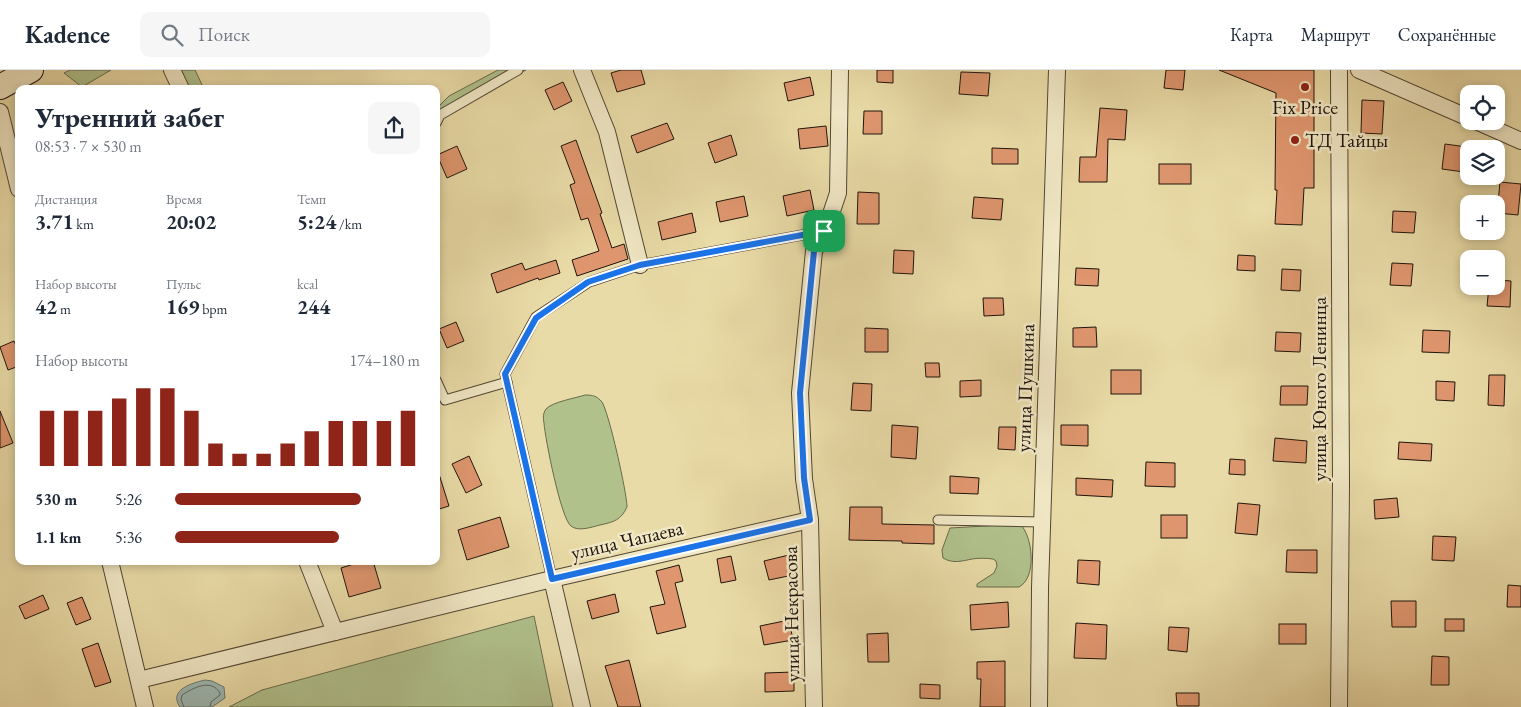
<!DOCTYPE html>
<html lang="ru">
<meta charset="utf-8">
<style>
body{margin:0;font-family:"EB Garamond",serif;background:#f6f6f7;color:#1f2937;height:100vh;display:flex;flex-direction:column;font-size:19px;white-space:nowrap}
*{box-sizing:border-box;margin:0}
p{font-size:16px;color:#747a83}
.icon{flex:none;width:28px;height:28px;fill:none;stroke:currentColor;stroke-width:2;stroke-linecap:round;stroke-linejoin:round}
.map{position:relative;flex:1;overflow:hidden}
.panel{position:absolute;left:15px;top:15px;width:425px;height:480px;display:flex;flex-direction:column;background:#fff;border-radius:10px;box-shadow:0 2px 8px #0003}
.panel>*{flex:none}
.tools{position:absolute;left:1460px;top:15px;display:grid;gap:10px}
.tools a{display:grid;place-items:center;width:45px;height:45px;border-radius:10px;background:#fff;box-shadow:0 2px 8px #0003;font-size:25px}
.pin{position:absolute;display:grid;place-items:center;width:42px;height:42px;color:#fff;margin:-21px;border-radius:10px;box-shadow:0 2px 8px #0006}
.round{display:grid;place-items:center;flex:none;width:52px;height:52px;border-radius:10px;background:#f6f6f7}
.summary{display:flex;align-items:center;justify-content:space-between;height:85px;padding:0 20px}
h1{font-size:28px;font-weight:700;line-height:38px}
.metrics{display:grid;grid-template-columns:repeat(3,1fr);gap:8px;height:85px;padding:5px 20px}
.metrics div{display:grid;align-content:center}
.metrics b{font-size:21px;font-weight:700}
.metrics small{font-size:14px;font-weight:400}
.metrics p{font-size:14px}
.chart{height:140px;padding:10px 20px}
.chart p{display:flex;justify-content:space-between}
.chart svg{width:100%;height:90px;margin-top:5px;stroke:#8f2418;stroke-width:6}
ul{padding:0 20px;list-style:none;font-size:16px}
li{display:grid;grid-template-columns:80px 60px 1fr;align-items:center;height:38px}
li i{height:12px;border-radius:6px;background:#8f2418}
header{display:flex;align-items:center;gap:30px;box-sizing:border-box;height:70px;padding:0 25px;background:#fff;border-bottom:1px solid #e0e1e3}
header strong{font-size:24px}
nav{display:flex;gap:28px;margin-inline-start:auto;font-size:18px}
.search{width:350px;height:45px;background:#f6f6f7;display:flex;align-items:center;gap:12px;box-sizing:border-box;padding:0 18px;border-radius:10px;color:#747a83;font-size:19px}
.map>svg:first-child{display:block}
.green{fill:#b0c18c;stroke:#686a4c}
.water{fill:#9db8b3;stroke:#6b7670}
.lines{fill:none;stroke-linecap:round;stroke-linejoin:round}
.shore{stroke:#5e6660;stroke-width:1}
.building{fill:#df966e;stroke:#1f140c}
.lane-casing{stroke:#524633;stroke-width:11}
.street-casing{stroke:#524633;stroke-width:18}
.secondary-casing{stroke:#1f140c;stroke-width:26}
.lane{stroke:#f1e8c6;stroke-width:9}
.street{stroke:#f1e8c6;stroke-width:16}
.secondary{stroke:#f1e8c6;stroke-width:24}
.route-casing{stroke:#fff;stroke-width:10}
.route{stroke:#1a73e8;stroke-width:6}
.poi-dot{fill:#8f2418;stroke:#f1e8c6;stroke-width:2}
.labels{text-anchor:middle;dominant-baseline:central;stroke-width:5;stroke-linejoin:round;paint-order:stroke}
.poi-label{font-size:20px;fill:#1f140c;stroke:#f1e8c6}
.street-label{font-size:20px;fill:#1f140c;stroke:#f1e8c6}
</style>
<header>
<strong>Kadence</strong>
<div class="search"><svg class="icon" aria-label="search" viewBox="0 0 24 24"><circle cx="10" cy="10" r="6"/><path d="M15 15l6 6"/></svg>Поиск</div>
<nav><a>Карта</a><a>Маршрут</a><a>Сохранённые</a></nav>
</header>
<div class="map">
<svg width="1521" height="637" viewBox="0 0 1521 637">
<rect width="100%" height="100%" fill="#e9dba7"/>
<filter id="stains"><feTurbulence type="fractalNoise" baseFrequency=".004" numOctaves="4"/><feColorMatrix values="0 0 0 0 .2 0 0 0 0 .09 0 0 0 0 .02 0 0 0 .5 -.17"/></filter>
<radialGradient id="worn" r=".72"><stop offset=".6" stop-color="#630" stop-opacity="0"/><stop offset="1" stop-color="#630" stop-opacity=".3"/></radialGradient>
<!-- green -->
<g class="green">
<polygon points="70,0 111,0 82,17 64,3"/>
<polygon points="165,0 195,0 204,19 174,19"/>
<polygon points="498,0 526,0 441,43 436,50 436,39 449,26"/>
<path d="M585,325C593,325 597,326 602,332C609,343 627,423 627,437C621,450 614,452 600,455C592,457 578,462 571,456C561,449 545,368 544,353C543,348 543,343 546,339C552,332 576,328 585,325Z"/>
<path d="M1020,454C1033,466 1037,508 1019,517H977V514L994,503L997,496L996,491L993,489C986,488 978,488 972,489C962,491 953,494 943,488L942,480L950,458Z"/>
<polygon points="534,546 553,637 229,637 262,620"/>
</g>
<!-- water -->
<path class="water" d="M205,610L212,611L224,617L225,628L212,637H180C168,620 192,613 205,610Z"/>
<g class="lines">
<!-- shore -->
<path class="shore" d="M184,637L181,630L182,625C193,618 211,608 220,623V625L211,632L210,637"/>
</g>
<!-- building -->
<g class="building">
<polygon points="621,0 641,0 645,14 617,22 611,3"/>
<polygon points="877,0 893,0 893,13 877,12"/>
<polygon points="1166,0 1185,0 1183,20 1164,18"/>
<polygon points="1219,0 1314,0 1314,118 1304,118 1302,155 1275,154 1277,120 1275,120 1276,23"/>
<polygon points="961,2 990,3 988,26 959,24"/>
<polygon points="810,7 814,25 788,31 784,13"/>
<polygon points="563,12 572,31 554,40 545,20"/>
<polygon points="1362,30 1384,31 1382,64 1361,63"/>
<polygon points="1100,38 1127,40 1125,70 1108,69 1107,112 1079,112 1080,87 1096,87"/>
<polygon points="864,41 882,41 882,64 863,64"/>
<polygon points="667,53 674,69 637,83 631,66"/>
<polygon points="826,56 828,76 800,79 798,59"/>
<polygon points="731,65 737,85 715,93 708,73"/>
<polygon points="576,70 602,143 600,144 612,178 624,174 628,189 577,206 572,190 599,181 588,148 581,150 570,115 575,113 561,76"/>
<polygon points="1445,74 1467,77 1464,102 1442,99"/>
<polygon points="457,76 467,99 447,108 437,85"/>
<polygon points="992,78 1018,79 1018,94 992,94"/>
<rect x="1159" y="94" width="32" height="20"/>
<polygon points="1500,112 1521,114 1518,145 1497,143"/>
<polygon points="810,120 814,140 787,146 783,126"/>
<polygon points="858,122 879,123 879,154 857,154"/>
<polygon points="744,126 748,146 720,152 716,132"/>
<polygon points="974,127 1003,129 1001,150 972,148"/>
<polygon points="1393,141 1416,142 1414,163 1392,162"/>
<polygon points="692,143 696,162 662,170 658,152"/>
<polygon points="894,180 914,181 913,204 893,203"/>
<polygon points="1238,185 1255,186 1255,201 1237,200"/>
<polygon points="556,190 560,203 539,210 538,208 497,223 491,204 522,193 525,200"/>
<polygon points="1392,193 1413,194 1411,216 1390,215"/>
<polygon points="1076,198 1099,199 1098,216 1075,215"/>
<polygon points="1282,199 1301,200 1300,221 1281,220"/>
<polygon points="1496,210 1511,211 1510,237 1487,236 1489,216 1496,216"/>
<polygon points="983,228 1003,228 1004,245 984,246"/>
<polygon points="456,252 464,271 447,278 439,259"/>
<polygon points="1096,257 1097,277 1073,277 1073,258"/>
<polygon points="865,258 888,259 888,282 865,282"/>
<polygon points="1423,260 1450,261 1449,283 1422,282"/>
<polygon points="1276,262 1301,263 1300,282 1275,281"/>
<polygon points="14,271 19,282 19,296 8,300 0,277"/>
<polygon points="925,293 939,293 940,307 926,307"/>
<rect x="1111" y="300" width="30" height="24"/>
<polygon points="1489,305 1505,305 1504,336 1488,335"/>
<polygon points="981,310 981,326 960,327 960,311"/>
<polygon points="1436,311 1455,312 1454,331 1436,330"/>
<polygon points="853,313 872,314 871,341 851,340"/>
<polygon points="1281,316 1308,316 1307,335 1280,335"/>
<polygon points="0,341 13,373 0,378"/>
<polygon points="892,355 918,357 916,389 891,387"/>
<polygon points="1061,355 1088,355 1088,376 1061,375"/>
<polygon points="999,357 1016,357 1015,380 998,379"/>
<polygon points="1275,368 1307,371 1306,393 1273,391"/>
<polygon points="1399,372 1432,374 1431,391 1398,389"/>
<polygon points="469,386 482,415 466,423 452,394"/>
<polygon points="1230,389 1245,390 1245,405 1229,404"/>
<polygon points="1146,392 1175,393 1175,417 1145,416"/>
<polygon points="436,404 439,404 449,436 436,440"/>
<polygon points="950,406 979,408 978,424 950,423"/>
<polygon points="1076,408 1113,410 1112,427 1076,425"/>
<polygon points="1397,428 1399,447 1375,449 1374,430"/>
<polygon points="1238,433 1260,435 1257,465 1235,463"/>
<polygon points="850,437 882,437 882,454 934,455 934,474 902,473 902,471 849,470"/>
<rect x="1161" y="445" width="26" height="23"/>
<polygon points="500,447 509,477 467,490 458,460"/>
<polygon points="1433,466 1456,467 1454,491 1432,490"/>
<polygon points="1287,480 1317,480 1317,503 1286,502"/>
<polygon points="789,485 793,505 769,510 764,491"/>
<polygon points="731,486 736,510 721,513 717,489"/>
<polygon points="1078,490 1100,491 1099,515 1077,513"/>
<polygon points="363,491 373,491 381,518 349,527 341,498"/>
<polygon points="679,495 683,511 675,513 686,557 657,564 650,537 665,534 656,501"/>
<polygon points="1508,515 1521,516 1521,537 1507,537"/>
<polygon points="615,524 619,542 592,549 587,531"/>
<polygon points="43,525 49,539 25,549 19,536"/>
<polygon points="82,527 91,549 76,555 67,533"/>
<polygon points="1391,531 1416,531 1416,557 1392,557"/>
<polygon points="1008,532 1009,557 971,560 970,535"/>
<rect x="1445" y="549" width="19" height="12"/>
<polygon points="789,550 793,570 764,575 760,556"/>
<polygon points="1076,553 1107,555 1106,589 1074,588"/>
<rect x="1279" y="554" width="27" height="20"/>
<polygon points="1169,557 1189,558 1187,582 1168,580"/>
<polygon points="888,563 889,592 868,592 867,564"/>
<polygon points="98,573 111,612 95,617 82,579"/>
<polygon points="1432,586 1449,587 1449,615 1431,615"/>
<polygon points="629,590 641,637 618,637 605,596"/>
<polygon points="1005,591 1005,637 980,637 981,609 977,609 977,592"/>
<polygon points="794,602 794,621 765,622 765,603"/>
<polygon points="920,614 940,615 940,629 920,628"/>
<polygon points="1176,623 1199,623 1199,636 1177,636"/>
</g>
<g class="lines">
<defs>
<g id="lane">
<polyline points="436,53 440,45 518,0"/>
<polyline points="436,310 445,330 507,312"/>
<polyline points="938,450 1042,452"/>
<polyline points="552,509 505,304 536,247 589,212 640,195 824,161"/>
</g>
<g id="street">
<polyline points="172,0 181,19"/>
<polyline points="582,0 607,62 640,195"/>
<polyline points="1339,0 1341,414 1339,637"/>
<polyline points="1359,0 1469,48"/>
<polyline points="0,42 19,119"/>
<polyline points="1476,51 1521,71"/>
<polyline points="110,491 145,637"/>
<polyline points="307,491 335,562"/>
<polyline points="139,610 552,509"/>
<polyline points="582,637 552,509 810,450"/>
<polyline points="814,637 810,450 804,409 800,323 814,181 828,153 838,123 840,0"/>
<polyline points="1039,637 1040,518 1057,0"/>
</g>
<polyline id="secondary" points="0,17 31,0"/>
</defs>
<!-- lane casing -->
<use href="#lane" class="lane-casing"/>
<!-- street casing -->
<use href="#street" class="street-casing"/>
<!-- secondary casing -->
<use href="#secondary" class="secondary-casing"/>
<!-- lane -->
<use href="#lane" class="lane"/>
<!-- street -->
<use href="#street" class="street"/>
<!-- secondary -->
<use href="#secondary" class="secondary"/>
</g>
<g class="lines">
<defs>
<polygon id="route" points="824,161 814,181 800,323 804,408 810,450 552,509 505,304 536,248 588,212 640,195"/>
</defs>
<!-- route casing -->
<use href="#route" class="route-casing"/>
<!-- route -->
<use href="#route" class="route"/>
</g>
<!-- markers -->
<g class="poi-dot">
<circle cx="1305" cy="17" r="5"/>
<circle cx="1295" cy="70" r="5"/>
</g>
<g class="labels">
<!-- poi labels -->
<g class="poi-label">
<text x="1305" y="37">Fix Price</text>
<text x="1305" y="70" text-anchor="start">ТД Тайцы</text>
</g>
<!-- street labels -->
<g class="street-label">
<text transform="translate(1025 318) rotate(-88)">улица Пушкина</text>
<text transform="translate(1319 319) rotate(-90)">улица Юного Ленинца</text>
<text transform="translate(627 470) rotate(-13)">улица Чапаева</text>
<text transform="translate(791 544) rotate(-91)">улица Некрасова</text>
</g>
</g>
<rect width="100%" height="100%" filter="url(#stains)"/>
<rect width="100%" height="100%" fill="url(#worn)"/>
</svg>
<div class="tools">
<a><svg class="icon" aria-label="locate" viewBox="0 0 24 24"><circle cx="12" cy="12" r="6"/><path d="M12 2v4M12 18v4M2 12h4M18 12h4"/></svg></a>
<a><svg class="icon" aria-label="layers" viewBox="0 0 24 24"><path d="M12 4l9 5-9 5-9-5zM3 14l9 5 9-5"/></svg></a>
<a>+</a>
<a>−</a>
</div>
<div class="pin" style="left:824px;top:161px;background:#1e9e55"><svg class="icon" aria-label="arrive" viewBox="0 0 24 24"><path d="M6 21V4h12l-3 4 3 4H6"/></svg></div>
<section class="panel">
<div class="summary"><div><h1>Утренний забег</h1><p>08:53 · 7 × 530 m</p></div><a class="round"><svg class="icon" aria-label="share" viewBox="0 0 24 24"><path d="M12 15V3M7 8l5-5 5 5M5 13v7h14v-7"/></svg></a></div>
<div class="metrics">
<div><p>Дистанция</p><b>3.71<small> km</small></b></div>
<div><p>Время</p><b>20:02</b></div>
<div><p>Темп</p><b>5:24<small> /km</small></b></div>
</div>
<div class="metrics">
<div><p>Набор высоты</p><b>42<small> m</small></b></div>
<div><p>Пульс</p><b>169<small> bpm</small></b></div>
<div><p>kcal</p><b>244</b></div>
</div>
<div class="chart"><p><span>Набор высоты</span>174–180 m</p>
<svg viewBox="0 0 160 44" preserveAspectRatio="none"><path d="M5 44V17M15 44V17M25 44V17M35 44V11M45 44V6M55 44V6M65 44V17M75 44V33M85 44V38M95 44V38M105 44V33M115 44V27M125 44V22M135 44V22M145 44V22M155 44V17"/></svg>
</div>
<ul>
<li><b>530 m</b>5:26<i style="width:76%"></i></li>
<li><b>1.1 km</b>5:36<i style="width:67%"></i></li>
</ul>
</section>
</div>
